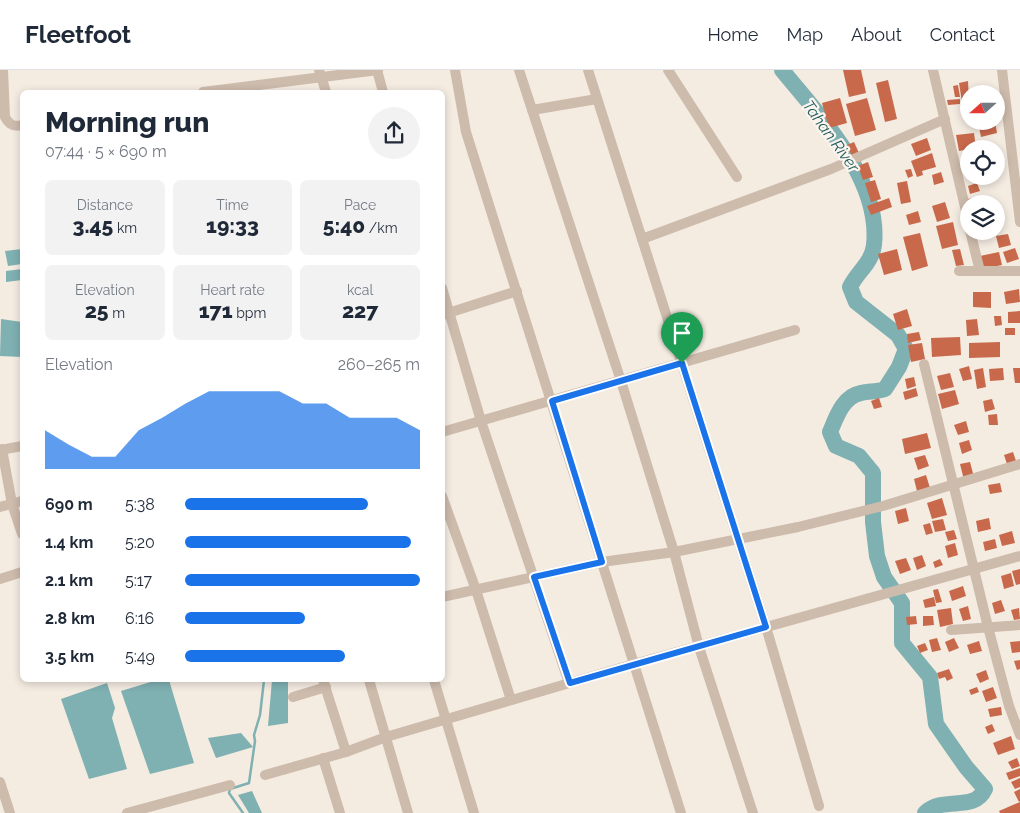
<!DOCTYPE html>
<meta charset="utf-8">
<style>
body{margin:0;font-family:Raleway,sans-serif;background:#f2f2f3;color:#1f2937;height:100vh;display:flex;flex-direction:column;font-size:19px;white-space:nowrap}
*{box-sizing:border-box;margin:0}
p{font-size:16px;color:#747a83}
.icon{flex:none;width:28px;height:28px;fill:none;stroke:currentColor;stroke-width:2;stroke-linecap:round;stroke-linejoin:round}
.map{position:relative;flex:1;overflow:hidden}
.sheet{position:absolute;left:20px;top:20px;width:425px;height:592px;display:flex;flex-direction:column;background:#fff;border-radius:8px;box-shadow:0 2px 8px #0003}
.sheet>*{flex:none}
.needle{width:32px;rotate:249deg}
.fabs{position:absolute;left:960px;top:15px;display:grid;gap:10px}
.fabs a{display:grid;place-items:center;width:45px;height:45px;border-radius:50%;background:#fff;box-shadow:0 2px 8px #0003;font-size:25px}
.pin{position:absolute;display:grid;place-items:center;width:42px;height:42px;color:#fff;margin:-51px -21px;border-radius:50% 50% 50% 0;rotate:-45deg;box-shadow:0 0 5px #0007}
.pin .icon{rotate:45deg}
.round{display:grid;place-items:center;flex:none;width:52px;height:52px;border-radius:26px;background:#f2f2f3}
.headline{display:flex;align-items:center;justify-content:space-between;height:85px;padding:0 25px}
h1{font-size:28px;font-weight:800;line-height:38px}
.stats{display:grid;grid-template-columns:repeat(3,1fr);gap:8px;height:85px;padding:5px 25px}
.stats div{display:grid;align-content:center;border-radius:8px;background:#f2f2f3;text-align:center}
.stats b{font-size:21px;font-weight:800}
.stats small{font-size:14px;font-weight:400}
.stats p{font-size:14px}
.chart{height:140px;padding:10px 25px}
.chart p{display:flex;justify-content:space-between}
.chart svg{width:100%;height:90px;margin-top:5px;fill:#1a73e8;opacity:.7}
ul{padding:0 25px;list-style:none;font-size:16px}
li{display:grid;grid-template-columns:80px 60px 1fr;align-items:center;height:38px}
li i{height:12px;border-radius:6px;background:#1a73e8}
header{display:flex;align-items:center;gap:30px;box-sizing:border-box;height:70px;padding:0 25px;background:#fff;border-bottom:1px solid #e0e1e3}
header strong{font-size:24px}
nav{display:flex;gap:28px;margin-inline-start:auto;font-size:18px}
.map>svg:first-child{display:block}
.water{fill:#7fb0b2}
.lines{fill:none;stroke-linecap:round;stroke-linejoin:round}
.stream{stroke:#7fb0b2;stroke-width:2.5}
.river{stroke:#7fb0b2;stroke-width:16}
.building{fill:#c8694b}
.minor{stroke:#cdbbac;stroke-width:10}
.route-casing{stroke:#fff;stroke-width:10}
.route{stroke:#1a73e8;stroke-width:6}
.labels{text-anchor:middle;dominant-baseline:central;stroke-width:4.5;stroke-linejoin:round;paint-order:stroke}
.water-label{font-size:16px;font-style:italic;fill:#1f5a5e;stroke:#fbf5ee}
</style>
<header>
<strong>Fleetfoot</strong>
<nav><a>Home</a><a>Map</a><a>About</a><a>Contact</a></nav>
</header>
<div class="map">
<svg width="1020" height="743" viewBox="0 0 1020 743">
<rect width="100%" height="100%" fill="#f4ebe1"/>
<!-- water -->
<g class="water">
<polygon points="22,179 22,194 8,196 5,181"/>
<polygon points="22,199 22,210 6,212 6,201"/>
<polygon points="1,249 22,252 22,287 0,286"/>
<polygon points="157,610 169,610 194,693 150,704 121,621"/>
<polygon points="272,610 288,610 288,653 268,656"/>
<polygon points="107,613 115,638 112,648 127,699 89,709 61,629"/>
<polygon points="241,663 253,677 216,688 208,668"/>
<polygon points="252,721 262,743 249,743 238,725"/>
</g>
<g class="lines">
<!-- stream -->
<polyline class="stream" points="243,743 229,723 230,719 249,713 255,671 254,665 260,645 264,610"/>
<!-- river -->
<path class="river" d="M782,0C820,47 881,109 874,175C872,193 857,202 850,217L856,232L898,265L906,279L899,297L885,319C876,322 869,321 861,323C843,326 836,348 830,362L836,376L859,386L873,403V452L877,486L884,507L902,533V573L930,607L936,654L966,697L985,719C974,743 944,725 925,743"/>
</g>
<!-- building -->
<g class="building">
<polygon points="843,0 861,0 866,23 849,27"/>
<polygon points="888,10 897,49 885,52 876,13"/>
<polygon points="968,11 969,31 962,32 959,13"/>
<polygon points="958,15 960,27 955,27 953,16"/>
<polygon points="840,28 847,53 829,58 822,33"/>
<polygon points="867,28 876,60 855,66 846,34"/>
<polygon points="960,29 960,34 948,35 947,30"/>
<polygon points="995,51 997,63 981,67 978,52"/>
<polygon points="974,63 976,78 959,81 956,65"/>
<polygon points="927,68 931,80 916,86 911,74"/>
<polygon points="854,72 859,83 852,86 847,75"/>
<polygon points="932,83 936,97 922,101 923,105 917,107 911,91"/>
<polygon points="1002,84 1005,94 996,96 996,85"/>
<polygon points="868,92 873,107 863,110 858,96"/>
<polygon points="911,99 913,106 908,108 905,100"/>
<polygon points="941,102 944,112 934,115 932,105"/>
<polygon points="875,110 881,129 871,132 865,113"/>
<polygon points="907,111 911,132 901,134 897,113"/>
<polygon points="977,113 980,121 970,124 968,116"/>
<polygon points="978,127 980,134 970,134 968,129"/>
<polygon points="889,128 892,137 871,145 867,136"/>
<polygon points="945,132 950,148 937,152 932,136"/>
<polygon points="918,141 921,152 909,155 906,145"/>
<polygon points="953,152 958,175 942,179 936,156"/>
<polygon points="920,163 928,196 912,201 903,167"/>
<polygon points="1008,164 1011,175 999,178 996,166"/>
<polygon points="1015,178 1019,189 1007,193 1003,182"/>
<polygon points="897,179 902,200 884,205 878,184"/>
<polygon points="960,179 964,195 956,196 952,180"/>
<polygon points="999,182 1002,195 982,199 980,186"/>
<polygon points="1019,219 1020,232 1006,234 1004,222"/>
<polygon points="973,222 991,222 991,238 973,237"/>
<polygon points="907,239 912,256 898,260 893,244"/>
<polygon points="1020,241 1020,253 1008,253 1008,242"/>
<polygon points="994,246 1001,246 1002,255 995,256"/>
<polygon points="977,249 979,265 967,266 966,250"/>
<rect x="1005" y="258" width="10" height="7"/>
<polygon points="919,262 921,270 908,273 907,264"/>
<polygon points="960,267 961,285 932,287 931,268"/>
<polygon points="1000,272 1000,287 969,288 969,273"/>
<polygon points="922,273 925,289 911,292 908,275"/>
<polygon points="969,296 972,309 963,311 959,299"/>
<polygon points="983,298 986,317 977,319 974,300"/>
<polygon points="1003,298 1004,310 990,311 989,299"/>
<polygon points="1013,298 1020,298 1020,313 1015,313"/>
<polygon points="950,303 954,317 941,320 937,306"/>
<polygon points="914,307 916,316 907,319 905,309"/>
<polygon points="916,318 918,326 905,330 903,322"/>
<polygon points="955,320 959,334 942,339 938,324"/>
<polygon points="879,328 882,337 874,339 871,331"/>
<polygon points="992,329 995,339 985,342 983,331"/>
<polygon points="997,344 998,355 989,355 988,345"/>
<polygon points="966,351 969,362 958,365 954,355"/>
<polygon points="927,363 931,378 905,384 902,369"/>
<polygon points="969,370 972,380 962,384 959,373"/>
<polygon points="1013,382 1016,391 1007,394 1004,385"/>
<polygon points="925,385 929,396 918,400 914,388"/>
<polygon points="970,392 974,407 964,410 960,394"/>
<polygon points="926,405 930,418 917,421 914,409"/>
<polygon points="1000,413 1002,422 990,424 988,415"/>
<polygon points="942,428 947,445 932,449 927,433"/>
<polygon points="906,438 909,451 898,454 895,441"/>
<polygon points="989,448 991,459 978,462 976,451"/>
<polygon points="943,449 946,460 935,462 932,451"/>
<polygon points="930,453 933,463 926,465 923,455"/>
<polygon points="954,460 957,469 948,471 945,462"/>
<polygon points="1012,461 1015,473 1002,476 999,465"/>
<polygon points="995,469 997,478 985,481 983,472"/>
<polygon points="955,473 958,485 948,488 945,476"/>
<polygon points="922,485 926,496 917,500 913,488"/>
<polygon points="906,488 911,500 900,504 895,491"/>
<polygon points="940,489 943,495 935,498 933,492"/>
<polygon points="1020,499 1020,514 1016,515 1012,501"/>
<polygon points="1011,503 1014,516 1004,519 1001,506"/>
<polygon points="963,516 966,526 952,531 949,521"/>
<polygon points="938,519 942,532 936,533 933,520"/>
<polygon points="934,527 936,536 925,538 923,530"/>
<polygon points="1001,530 1005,541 995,544 992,533"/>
<polygon points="968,536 971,549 963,551 959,539"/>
<polygon points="951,538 953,554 940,557 937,540"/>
<polygon points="1019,538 1020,549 1014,550 1011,540"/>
<polygon points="916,546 917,554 907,555 906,547"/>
<polygon points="923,546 933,546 934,555 923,556"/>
<polygon points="937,568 941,580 932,582 929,570"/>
<polygon points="954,568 959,578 949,582 945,572"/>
<polygon points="979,571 982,581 970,584 967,575"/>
<polygon points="1020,571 1020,582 1012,583 1010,572"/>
<polygon points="925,573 928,580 920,583 917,576"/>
<polygon points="1020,590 1020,599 1017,600 1014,591"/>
<polygon points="949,599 953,608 947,611 945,607 939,609 937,603"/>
<polygon points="986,600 989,609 980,613 976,604"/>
<polygon points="977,617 979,622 971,625 969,620"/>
<polygon points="993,617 997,628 986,632 982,621"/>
<polygon points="1001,637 1002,645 990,647 988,639"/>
<polygon points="992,654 995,661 988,664 985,657"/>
<polygon points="1011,666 1015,679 998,685 993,673"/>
<polygon points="1017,688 1020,696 1012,699 1008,692"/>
<polygon points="1020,698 1020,706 1009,710 1006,703"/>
<polygon points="1020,708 1020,717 1015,719 1011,712"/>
<polygon points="1020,719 1020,731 1019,732 1014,722"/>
<polygon points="1020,732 1020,743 1000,743 999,741"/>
</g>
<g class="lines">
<!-- minor -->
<g class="minor">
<path d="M3,0L5,47C9,55 14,57 22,55"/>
<polyline points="319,0 326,22"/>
<polyline points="377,0 383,22"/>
<polyline points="455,0 466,62 681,743"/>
<polyline points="519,0 621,311 674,482 699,577 753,743"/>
<polyline points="588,0 766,557 819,736"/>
<polyline points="668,0 737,107"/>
<polyline points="933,0 969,154"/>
<polyline points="1002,0 1020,152"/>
<polyline points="203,22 378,0"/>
<polyline points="532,40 597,29"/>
<polyline points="970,161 980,201"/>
<polyline points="642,169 831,99 945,49"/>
<polyline points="959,201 1020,201"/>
<polyline points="442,218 481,351 569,613"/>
<polyline points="442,245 517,221"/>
<polyline points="924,294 988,557 1009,636 1020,665"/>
<polyline points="442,362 795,260"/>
<polyline points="2,379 12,434 22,464"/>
<polyline points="0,380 22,376"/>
<polyline points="442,426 476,520 511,630"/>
<polyline points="0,437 22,431"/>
<polyline points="0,509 22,502"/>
<polyline points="442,527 602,492 674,482 798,457 883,436 1020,394"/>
<polyline points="951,560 1020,555"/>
<polyline points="323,610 346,682"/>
<polyline points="369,610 408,743"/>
<polyline points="434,610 474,743"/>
<polyline points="293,627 326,617"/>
<polyline points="323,688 340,743"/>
<polyline points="265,705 346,682 386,667 634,594 1020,486"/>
<polyline points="0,712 10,743"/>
<polyline points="127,743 230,715"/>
</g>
</g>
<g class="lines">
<defs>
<polygon id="route" points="682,293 766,557 570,613 534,507 602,492 552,331"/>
</defs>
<!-- route casing -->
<use href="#route" class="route-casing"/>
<!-- route -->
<use href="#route" class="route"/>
</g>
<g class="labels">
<!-- water labels -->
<g class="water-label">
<text transform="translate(831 66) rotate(54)">Tahan River</text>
</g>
</g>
</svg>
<div class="fabs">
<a><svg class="needle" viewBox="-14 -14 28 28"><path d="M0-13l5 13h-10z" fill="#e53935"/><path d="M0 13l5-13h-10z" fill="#747a83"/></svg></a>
<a><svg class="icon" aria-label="locate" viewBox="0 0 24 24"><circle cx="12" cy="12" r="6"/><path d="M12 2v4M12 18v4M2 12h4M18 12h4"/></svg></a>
<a><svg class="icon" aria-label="layers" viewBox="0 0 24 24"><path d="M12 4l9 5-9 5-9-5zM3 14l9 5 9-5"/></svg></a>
</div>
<div class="pin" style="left:682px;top:293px;background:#1e9e55"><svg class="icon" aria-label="arrive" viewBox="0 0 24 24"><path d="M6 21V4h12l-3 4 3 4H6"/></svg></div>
<section class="sheet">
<div class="headline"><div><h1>Morning run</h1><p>07:44 · 5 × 690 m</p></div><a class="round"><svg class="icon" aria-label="share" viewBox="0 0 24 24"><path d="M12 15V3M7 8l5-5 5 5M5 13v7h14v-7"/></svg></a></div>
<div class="stats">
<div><p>Distance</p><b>3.45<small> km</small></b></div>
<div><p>Time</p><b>19:33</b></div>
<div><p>Pace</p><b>5:40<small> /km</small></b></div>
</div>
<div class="stats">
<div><p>Elevation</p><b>25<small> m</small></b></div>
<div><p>Heart rate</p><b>171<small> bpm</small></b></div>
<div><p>kcal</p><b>227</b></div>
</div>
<div class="chart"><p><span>Elevation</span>260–265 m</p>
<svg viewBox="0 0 160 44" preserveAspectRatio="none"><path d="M0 44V25L10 32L20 38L30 38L40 25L50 19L60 12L70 6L80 6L90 6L100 6L110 12L120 12L130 19L140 19L150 19L160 25V44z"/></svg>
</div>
<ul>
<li><b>690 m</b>5:38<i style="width:78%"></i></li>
<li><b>1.4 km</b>5:20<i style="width:96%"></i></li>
<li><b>2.1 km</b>5:17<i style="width:100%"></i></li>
<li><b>2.8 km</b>6:16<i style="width:51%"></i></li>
<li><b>3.5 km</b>5:49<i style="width:68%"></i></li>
</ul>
</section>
</div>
